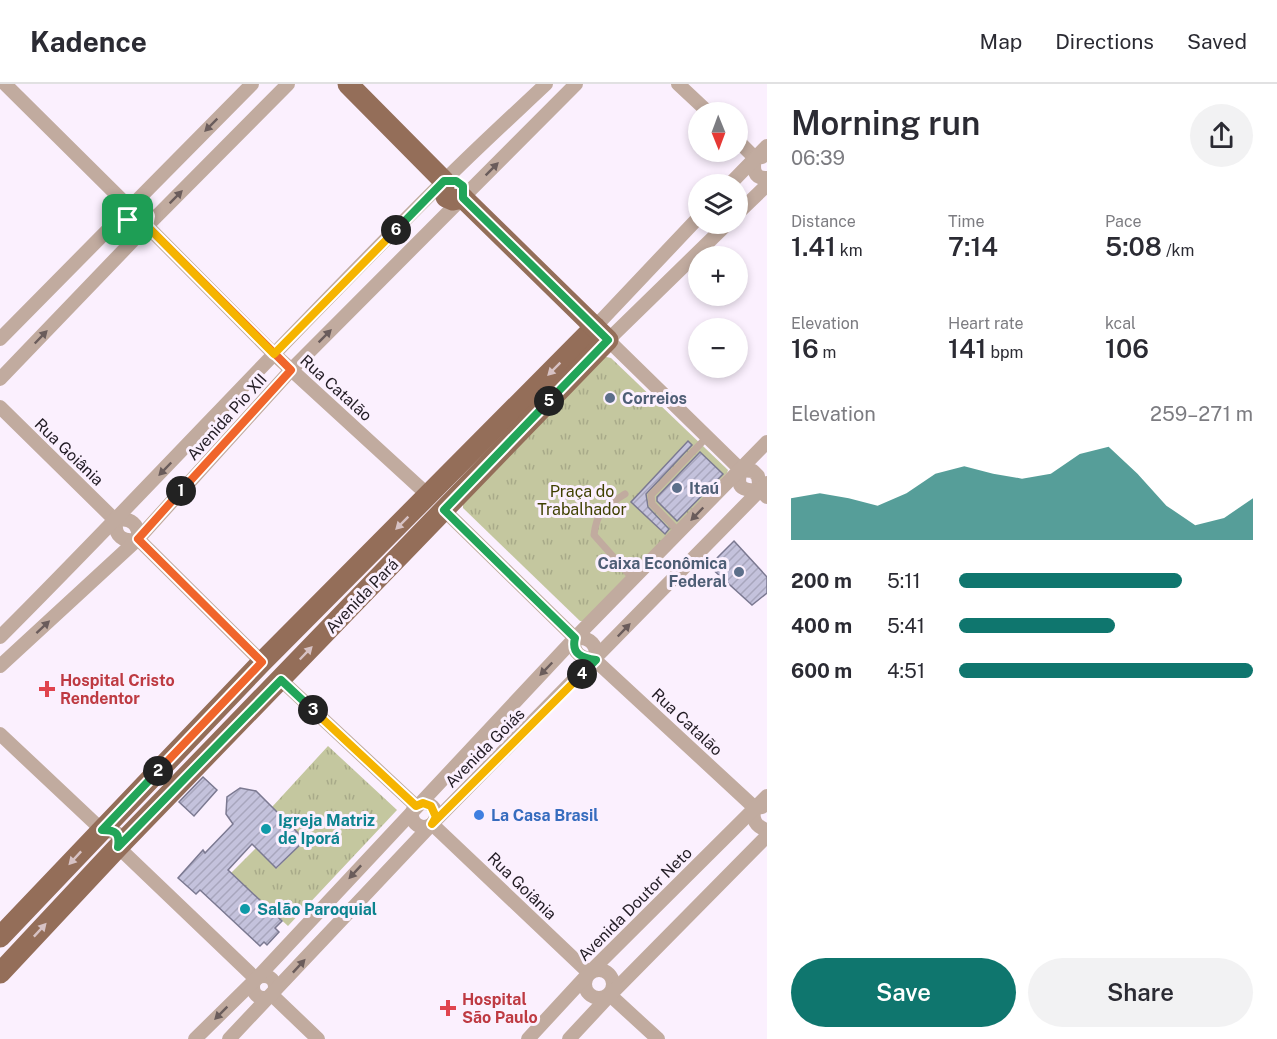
<!DOCTYPE html>
<meta charset="utf-8">
<style>
body{margin:0;font-family:"Public Sans",sans-serif;background:#f2f2f3;color:#2b2b33;height:100vh;display:flex;flex-direction:column;font-size:22px;white-space:nowrap}
*{box-sizing:border-box;margin:0}
p{font-size:20px;color:#7c7c81}
.icon{flex:none;width:33px;height:33px;fill:none;stroke:currentColor;stroke-width:2;stroke-linecap:round;stroke-linejoin:round}
.map{position:relative;flex:1;overflow:hidden}
.drawer{display:flex;flex-direction:column;background:#fff;width:510px}
.drawer>*{flex:none}
.needle{width:39px;rotate:179deg}
.buttons{position:absolute;left:688px;top:18px;display:grid;gap:12px}
.buttons a{display:grid;place-items:center;width:60px;height:60px;border-radius:50%;background:#fff;box-shadow:0 3px 9px #0003;font-size:30px}
.pin{position:absolute;display:grid;place-items:center;width:51px;height:51px;color:#fff;margin:-26px;border-radius:12px;box-shadow:0 3px 9px #0006}
.km{position:absolute;width:30px;height:30px;margin:-15px;border-radius:50%;background:#222;color:#fff;font-size:16px;line-height:30px;text-align:center}
.round{display:grid;place-items:center;flex:none;width:63px;height:63px;border-radius:32px;background:#f2f2f3}
.overview{display:flex;align-items:center;justify-content:space-between;height:102px;padding:0 24px}
h1{font-size:33px;font-weight:600;line-height:45px}
.figures{display:grid;grid-template-columns:repeat(3,1fr);gap:9px;height:102px;padding:6px 24px}
.figures div{display:grid;align-content:center}
.figures b{font-size:26px;font-weight:600}
.figures small{font-size:16px;font-weight:400}
.figures p{font-size:16px}
.chart{height:168px;padding:12px 24px}
.chart p{display:flex;justify-content:space-between}
.chart svg{width:100%;height:108px;margin-top:6px;fill:#0f766e;opacity:.7}
.primary-button{display:flex;gap:12px;margin-top:auto;padding:12px 24px}
.primary-button a{flex:1;height:69px;border-radius:36px;background:#0f766e;color:#fff;font-size:24px;font-weight:600;line-height:69px;text-align:center}
.primary-button a+a{background:#f2f2f3;color:#2b2b33}
ul{padding:0 24px;list-style:none;font-size:20px}
li{display:grid;grid-template-columns:96px 72px 1fr;align-items:center;height:45px}
li i{height:15px;border-radius:8px;background:#0f766e}
header{display:flex;align-items:center;gap:36px;box-sizing:border-box;height:84px;padding:0 30px;background:#fff;border-bottom:2px solid #e1e1e2}
header strong{font-size:28px}
nav{display:flex;gap:33px;margin-inline-start:auto;font-size:21px}
main{display:flex;flex:1;min-height:0}
.map>svg:first-child{display:block}
.park{fill:url(#park-tufts)}
.building{fill:url(#building-hatch);stroke:#7b7991;stroke-width:1.5}
.lines{fill:none;stroke-linecap:round;stroke-linejoin:round}
.lane{stroke:#c1ab9f;stroke-width:7}
.street{stroke:#c1ab9f;stroke-width:14}
.primary{stroke:#946e59;stroke-width:21}
.oneway{fill:#6a5c5b}
.oneway2{fill:#d7c2c4}
.split-1-casing{stroke:#fff;stroke-width:12}
.split-2-casing{stroke:#fff;stroke-width:12}
.split-3-casing{stroke:#fff;stroke-width:12}
.split-4-casing{stroke:#fff;stroke-width:12}
.split-5-casing{stroke:#fff;stroke-width:12}
.split-6-casing{stroke:#fff;stroke-width:12}
.split-7-casing{stroke:#fff;stroke-width:12}
.split-1{stroke:#f0652b;stroke-width:8}
.split-2{stroke:#f0652b;stroke-width:8}
.split-3{stroke:#22a559;stroke-width:8}
.split-4{stroke:#f5b400;stroke-width:8}
.split-5{stroke:#22a559;stroke-width:8}
.split-6{stroke:#22a559;stroke-width:8}
.split-7{stroke:#f5b400;stroke-width:8}
.service-dot{fill:#5c6f8a;stroke:#fbf0fe;stroke-width:2}
.health-dot{fill:#e0444e;stroke:#fbf0fe;stroke-width:2}
.shop-dot{fill:#3f7fe0;stroke:#fbf0fe;stroke-width:2}
.culture-dot{fill:#0f9aa8;stroke:#fbf0fe;stroke-width:2}
.labels{text-anchor:middle;dominant-baseline:central;stroke-width:6;stroke-linejoin:round;paint-order:stroke}
.street-label{font-size:16px;fill:#221c24;stroke:#fbf0fe}
.service-label{font-size:16px;font-weight:bold;fill:#4e5e75;stroke:#fbf0fe;text-anchor:start}
.park-label{font-size:16px;fill:#3f4000;stroke:#fbf0fe}
.health-label{font-size:16px;font-weight:bold;fill:#be3a42;stroke:#fbf0fe;text-anchor:start}
.shop-label{font-size:16px;font-weight:bold;fill:#366cbe;stroke:#fbf0fe;text-anchor:start}
.culture-label{font-size:16px;font-weight:bold;fill:#0d838f;stroke:#fbf0fe;text-anchor:start}
</style>
<header>
<strong>Kadence</strong>
<nav><a>Map</a><a>Directions</a><a>Saved</a></nav>
</header>
<main>
<div class="map">
<svg width="767" height="955" viewBox="0 0 767 955">
<defs>
<pattern id="park-tufts" width="24" height="20" patternUnits="userSpaceOnUse" patternTransform="scale(1.5)"><rect width="24" height="20" fill="#c4c79f"/><path d="M3 7l-1-3M5 7V3M7 7l1-3M15 17l-1-3M17 17v-4M19 17l1-3" fill="none" stroke="#a8aa89"/></pattern>
<pattern id="building-hatch" width="6" height="6" patternUnits="userSpaceOnUse" patternTransform="scale(1.5)"><rect width="6" height="6" fill="#c4c2dc"/><path d="M-1 1l2-2M0 6l6-6M5 7l2-2" fill="none" stroke="#a8a6bd"/></pattern>
</defs>
<rect width="100%" height="100%" fill="#fbf0fe"/>
<!-- park -->
<g class="park">
<polygon points="602,272 611,274 728,386 727,389 585,537 580,537 463,424 463,414"/>
<polygon points="328,662 397,726 288,842 231,789 256,764 277,784 305,756 272,723"/>
</g>
<!-- building -->
<g class="building">
<polygon points="688,357 692,361 646,410 648,423 669,445 665,450 631,418"/>
<polygon points="700,368 723,390 677,437 657,417 657,413"/>
<polygon points="734,457 767,493 767,509 752,521 709,482"/>
<polygon points="203,693 217,706 194,732 179,718"/>
<polygon points="240,704 256,707 305,756 276,784 252,760 228,786 282,837 275,844 279,848 267,861 264,858 260,862 200,806 196,810 178,794 203,766 205,769 233,740 226,730 227,713"/>
</g>
<g class="lines">
<!-- lane -->
<g class="lane">
<path d="M625,410C605,423 597,426 594,451L633,495"/>
<polyline points="679,448 652,420 651,411 707,353"/>
</g>
<!-- street -->
<g class="street">
<polyline points="5,0 129,123"/>
<polyline points="678,0 708,28"/>
<polyline points="738,57 755,74 762,73"/>
<path d="M755,74C753,84 753,95 767,94"/>
<polyline points="730,100 767,62"/>
<polyline points="129,123 134,121 144,123 149,132 147,142"/>
<path d="M129,123C124,137 134,146 147,142"/>
<polyline points="738,129 767,101"/>
<polyline points="727,140 608,256 741,386 753,387 758,392 760,406 767,413"/>
<polyline points="147,142 274,270 429,412"/>
<polyline points="595,243 699,133"/>
<polyline points="0,255 252,0"/>
<polyline points="0,295 147,142 288,0"/>
<path d="M0,323L116,437C114,452 123,459 138,455"/>
<path d="M741,386C735,405 744,407 760,406"/>
<path d="M444,426L575,554C590,552 599,562 595,576"/>
<path d="M116,437C130,432 140,441 138,455L262,578"/>
<path d="M0,553C150,403 293,246 444,97C477,64 512,32 546,0"/>
<path d="M575,554C571,570 582,574 595,576L755,724L762,723"/>
<polyline points="0,582 138,455 291,286 576,0"/>
<polyline points="281,596 416,722"/>
<polyline points="0,650 102,746 117,749 119,753 118,763"/>
<circle cx="424" cy="731" r="12"/>
<path d="M755,724C751,735 756,743 767,746"/>
<polyline points="432,740 589,889"/>
<polyline points="118,763 256,895"/>
<circle cx="599" cy="900" r="14"/>
<circle cx="264" cy="903" r="11"/>
<polyline points="272,911 318,955"/>
<polyline points="610,911 658,955"/>
<polyline points="195,955 256,895 575,554 767,358"/>
<polyline points="229,955 432,740 767,399"/>
<polyline points="528,955 589,889 767,712"/>
<polyline points="569,955 610,911 767,752"/>
</g>
<!-- primary -->
<g class="primary">
<polyline points="348,0 444,97 444,107 446,113 453,116 463,114"/>
<polyline points="0,853 262,578 595,243"/>
<polyline points="0,889 118,763 608,256 463,114"/>
</g>
</g>
<!-- one-way arrows -->
<defs><path id="oneway-solid" d="M-6-.8H1V-3.2L6.5 0L1 3.2V.8H-6Z" transform="scale(1.5)"/></defs>
<g class="oneway">
<use href="#oneway-solid" transform="translate(211 41) rotate(135)"/>
<use href="#oneway-solid" transform="translate(492 85) rotate(-45)"/>
<use href="#oneway-solid" transform="translate(176 113) rotate(-45)"/>
<use href="#oneway-solid" transform="translate(325 252) rotate(-45)"/>
<use href="#oneway-solid" transform="translate(41 253) rotate(-46)"/>
<use href="#oneway-solid" transform="translate(165 385) rotate(134)"/>
<use href="#oneway-solid" transform="translate(697 430) rotate(134)"/>
<use href="#oneway-solid" transform="translate(43 543) rotate(-43)"/>
<use href="#oneway-solid" transform="translate(624 546) rotate(-46)"/>
<use href="#oneway-solid" transform="translate(546 585) rotate(134)"/>
<use href="#oneway-solid" transform="translate(355 788) rotate(133)"/>
<use href="#oneway-solid" transform="translate(299 882) rotate(-47)"/>
<use href="#oneway-solid" transform="translate(221 929) rotate(135)"/>
</g>
<g class="oneway2">
<use href="#oneway-solid" transform="translate(554 285) rotate(135)"/>
<use href="#oneway-solid" transform="translate(402 439) rotate(135)"/>
<use href="#oneway-solid" transform="translate(306 569) rotate(-46)"/>
<use href="#oneway-solid" transform="translate(75 774) rotate(133)"/>
<use href="#oneway-solid" transform="translate(40 846) rotate(-47)"/>
</g>
<g class="lines">
<defs>
<path id="split-1" d="M128,136C133,143 139,145 147,142L291,286L181,407"/>
<polyline id="split-2" points="158,687 262,578 138,455 181,407"/>
<path id="split-3" d="M158,687L102,746C116,746 120,749 118,763L281,596L313,626"/>
<polyline id="split-4" points="313,626 416,722 423,719 431,722 436,733 432,740 582,590"/>
<path id="split-5" d="M549,317L444,426L575,554C571,570 582,574 596,576L582,590"/>
<polyline id="split-6" points="396,146 444,97 456,97 463,102 463,114 608,256 549,317"/>
<polyline id="split-7" points="128,136 129,123 134,121 144,123 149,132 147,142 274,270 396,146"/>
</defs>
<!-- split-1 casing -->
<use href="#split-1" class="split-1-casing"/>
<!-- split-2 casing -->
<use href="#split-2" class="split-2-casing"/>
<!-- split-3 casing -->
<use href="#split-3" class="split-3-casing"/>
<!-- split-4 casing -->
<use href="#split-4" class="split-4-casing"/>
<!-- split-5 casing -->
<use href="#split-5" class="split-5-casing"/>
<!-- split-6 casing -->
<use href="#split-6" class="split-6-casing"/>
<!-- split-7 casing -->
<use href="#split-7" class="split-7-casing"/>
<!-- split-1 -->
<use href="#split-1" class="split-1"/>
<!-- split-2 -->
<use href="#split-2" class="split-2"/>
<!-- split-3 -->
<use href="#split-3" class="split-3"/>
<!-- split-4 -->
<use href="#split-4" class="split-4"/>
<!-- split-5 -->
<use href="#split-5" class="split-5"/>
<!-- split-6 -->
<use href="#split-6" class="split-6"/>
<!-- split-7 -->
<use href="#split-7" class="split-7"/>
</g>
<!-- markers -->
<g class="service-dot">
<circle cx="610" cy="314" r="6"/>
<circle cx="677" cy="404" r="6"/>
<circle cx="739" cy="488" r="6"/>
</g>
<g class="health-dot">
<path d="M44 596h6v6h6v6h-6v6h-6v-6h-6v-6h6z"/>
<path d="M445 915h6v6h6v6h-6v6h-6v-6h-6v-6h6z"/>
</g>
<circle class="shop-dot" cx="479" cy="731" r="6"/>
<g class="culture-dot">
<circle cx="266" cy="745" r="6"/>
<circle cx="245" cy="825" r="6"/>
</g>
<g class="labels">
<!-- street labels -->
<g class="street-label">
<text transform="translate(336 304) rotate(42)">Rua Catalão</text>
<text transform="translate(227 333) rotate(-48)">Avenida Pio XII</text>
<text transform="translate(69 368) rotate(44)">Rua Goiânia</text>
<text transform="translate(362 512) rotate(-46)">Avenida Pará</text>
<text transform="translate(687 638) rotate(43)">Rua Catalão</text>
<text transform="translate(485 664) rotate(-45)">Avenida Goiás</text>
<text transform="translate(522 802) rotate(44)">Rua Goiânia</text>
<text transform="translate(635 820) rotate(-45)">Avenida Doutor Neto</text>
</g>
<!-- service labels -->
<g class="service-label">
<text x="622" y="314">Correios</text>
<text x="689" y="404">Itaú</text>
<text x="727" y="479" text-anchor="end">Caixa Econômica<tspan x="727" dy="18">Federal</tspan></text>
</g>
<!-- park labels -->
<g class="park-label">
<text x="582" y="407">Praça do<tspan x="582" dy="18">Trabalhador</tspan></text>
</g>
<!-- health labels -->
<g class="health-label">
<text x="60" y="596">Hospital Cristo<tspan x="60" dy="18">Rendentor</tspan></text>
<text x="462" y="915">Hospital<tspan x="462" dy="18">São Paulo</tspan></text>
</g>
<!-- shop labels -->
<g class="shop-label">
<text x="491" y="731">La Casa Brasil</text>
</g>
<!-- culture labels -->
<g class="culture-label">
<text x="278" y="736">Igreja Matriz<tspan x="278" dy="18">de Iporá</tspan></text>
<text x="257" y="825">Salão Paroquial</text>
</g>
</g>
</svg>
<div class="buttons">
<a><svg class="needle" viewBox="-14 -14 28 28"><path d="M0-13l5 13h-10z" fill="#e53935"/><path d="M0 13l5-13h-10z" fill="#7c7c81"/></svg></a>
<a><svg class="icon" aria-label="layers" viewBox="0 0 24 24"><path d="M12 4l9 5-9 5-9-5zM3 14l9 5 9-5"/></svg></a>
<a>+</a>
<a>−</a>
</div>
<div class="pin" style="left:128px;top:136px;background:#1e9e55"><svg class="icon" aria-label="arrive" viewBox="0 0 24 24"><path d="M6 21V4h12l-3 4 3 4H6"/></svg></div>
<b class="km" style="left:181px;top:407px">1</b>
<b class="km" style="left:158px;top:687px">2</b>
<b class="km" style="left:313px;top:626px">3</b>
<b class="km" style="left:582px;top:590px">4</b>
<b class="km" style="left:549px;top:317px">5</b>
<b class="km" style="left:396px;top:146px">6</b>
</div>
<section class="drawer">
<div class="overview"><div><h1>Morning run</h1><p>06:39</p></div><a class="round"><svg class="icon" aria-label="share" viewBox="0 0 24 24"><path d="M12 15V3M7 8l5-5 5 5M5 13v7h14v-7"/></svg></a></div>
<div class="figures">
<div><p>Distance</p><b>1.41<small> km</small></b></div>
<div><p>Time</p><b>7:14</b></div>
<div><p>Pace</p><b>5:08<small> /km</small></b></div>
</div>
<div class="figures">
<div><p>Elevation</p><b>16<small> m</small></b></div>
<div><p>Heart rate</p><b>141<small> bpm</small></b></div>
<div><p>kcal</p><b>106</b></div>
</div>
<div class="chart"><p><span>Elevation</span>259–271 m</p>
<svg viewBox="0 0 160 44" preserveAspectRatio="none"><path d="M0 44V27L10 25L20 27L30 30L40 25L50 17L60 14L70 17L80 19L90 17L100 9L110 6L120 17L130 30L140 38L150 35L160 27V44z"/></svg>
</div>
<ul>
<li><b>200 m</b>5:11<i style="width:76%"></i></li>
<li><b>400 m</b>5:41<i style="width:53%"></i></li>
<li><b>600 m</b>4:51<i style="width:100%"></i></li>
</ul>
<div class="primary-button"><a>Save</a><a>Share</a></div>
</section>
</main>
